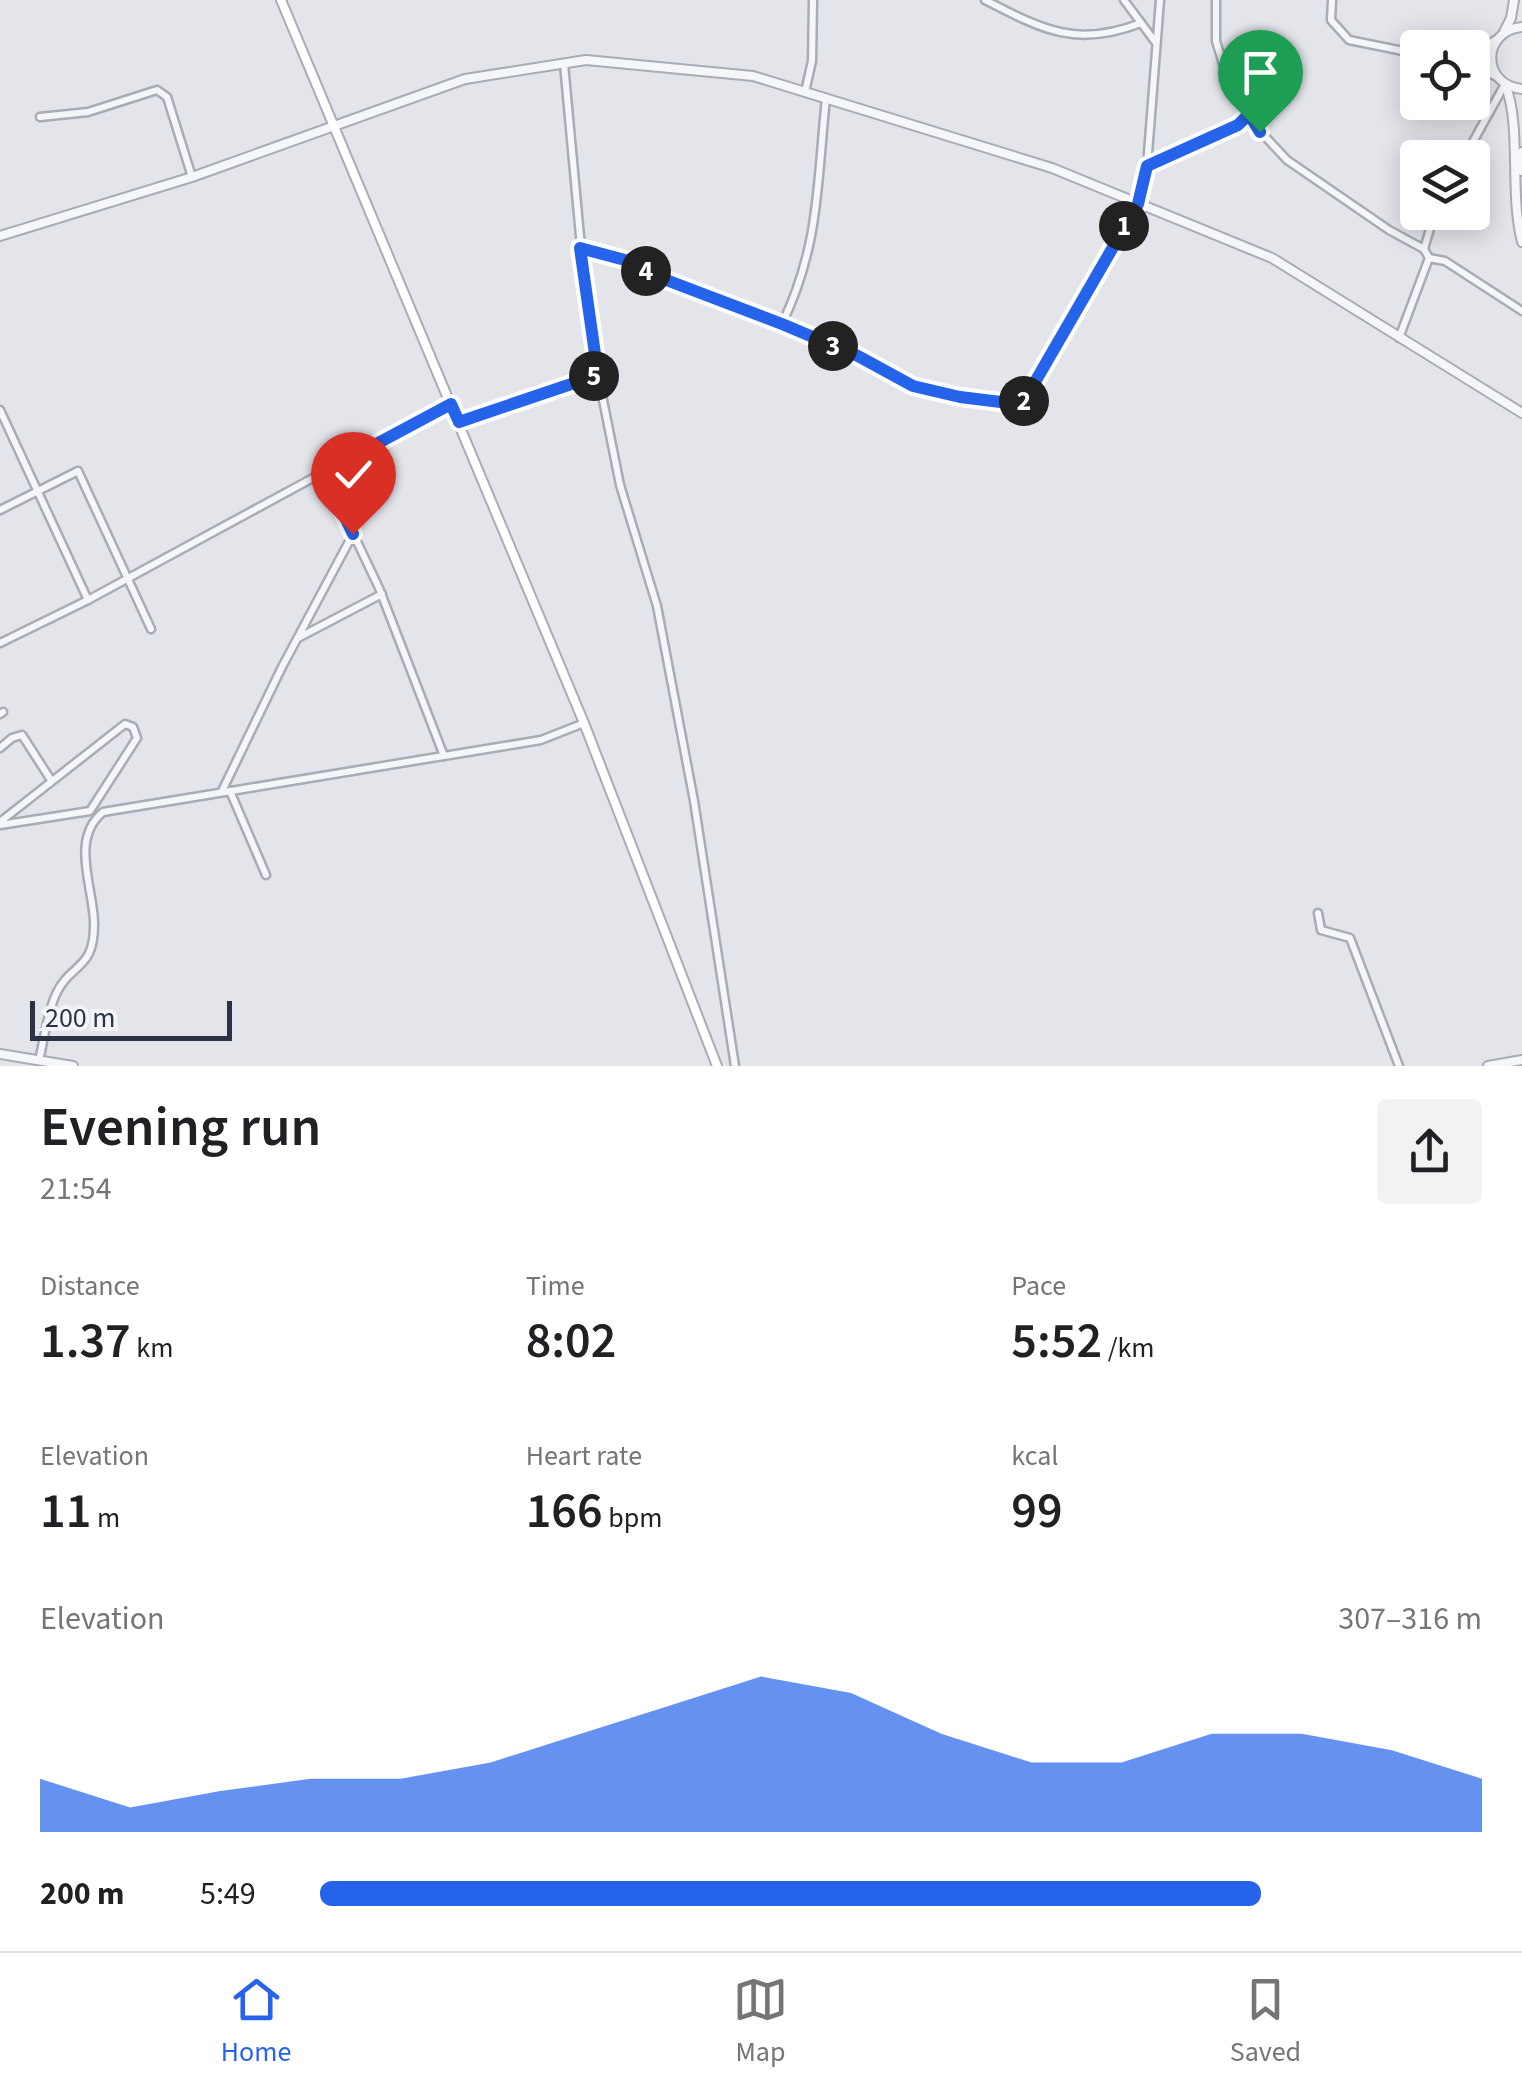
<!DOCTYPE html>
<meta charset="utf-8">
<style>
body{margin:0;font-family:"Source Sans 3",sans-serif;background:#f2f2f2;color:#202124;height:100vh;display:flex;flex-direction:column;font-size:38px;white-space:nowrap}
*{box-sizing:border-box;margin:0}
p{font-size:32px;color:#757577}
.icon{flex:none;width:55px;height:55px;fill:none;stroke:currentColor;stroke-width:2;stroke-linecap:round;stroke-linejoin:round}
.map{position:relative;height:1066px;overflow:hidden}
.details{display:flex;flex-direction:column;background:#fff;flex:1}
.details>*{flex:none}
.fabs{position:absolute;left:1400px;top:30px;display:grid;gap:20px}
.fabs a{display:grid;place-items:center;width:90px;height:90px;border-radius:10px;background:#fff;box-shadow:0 5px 25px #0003;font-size:50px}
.scale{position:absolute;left:30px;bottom:25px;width:202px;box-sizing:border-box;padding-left:10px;border:5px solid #2b3243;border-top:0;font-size:28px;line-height:35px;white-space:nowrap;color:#2b3243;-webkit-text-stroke:8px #f2f4f8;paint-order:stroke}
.pin{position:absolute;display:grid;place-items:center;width:85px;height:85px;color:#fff;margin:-102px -42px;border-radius:50% 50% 50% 0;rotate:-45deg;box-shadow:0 0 10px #0007}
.pin .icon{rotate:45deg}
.km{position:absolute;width:50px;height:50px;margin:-25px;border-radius:50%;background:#222;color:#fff;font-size:28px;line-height:50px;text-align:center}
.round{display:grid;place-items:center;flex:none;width:105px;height:105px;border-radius:10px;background:#f2f2f2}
.summary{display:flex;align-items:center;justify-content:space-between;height:170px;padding:0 40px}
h1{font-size:55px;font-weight:600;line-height:75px}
.stats{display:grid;grid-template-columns:repeat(3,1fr);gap:15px;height:170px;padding:10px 40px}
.stats div{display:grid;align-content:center}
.stats b{font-size:50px;font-weight:600}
.stats small{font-size:28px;font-weight:400}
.stats p{font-size:28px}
.chart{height:280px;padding:20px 40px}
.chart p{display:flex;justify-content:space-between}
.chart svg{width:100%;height:180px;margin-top:10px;fill:#2563eb;opacity:.7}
ul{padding:0 40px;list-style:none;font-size:32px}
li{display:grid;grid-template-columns:160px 120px 1fr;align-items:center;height:75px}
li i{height:25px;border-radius:12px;background:#2563eb}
.tabs{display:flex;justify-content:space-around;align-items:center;height:140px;border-top:2px solid #e0e0e0;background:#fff;font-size:28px;color:#757577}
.tabs a{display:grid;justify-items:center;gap:5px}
.tabs .current{color:#2563eb}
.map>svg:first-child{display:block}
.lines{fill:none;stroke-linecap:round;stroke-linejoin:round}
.minor-casing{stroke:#a8acb5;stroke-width:11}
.tertiary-casing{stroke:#a8acb5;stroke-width:12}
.secondary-casing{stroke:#a8acb5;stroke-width:12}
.minor{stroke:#f5f6f9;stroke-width:6}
.tertiary{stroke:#f5f6f9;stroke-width:8}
.secondary{stroke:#fff;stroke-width:8}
.route-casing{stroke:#fff;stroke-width:20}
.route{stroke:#2563eb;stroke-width:12}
</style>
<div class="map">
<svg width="1522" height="1066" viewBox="0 0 1522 1066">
<rect width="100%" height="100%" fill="#e3e5eb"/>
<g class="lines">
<defs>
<g id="minor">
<path d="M985,0C1043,30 1077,48 1141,23"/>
<polyline points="1124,0 1156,43"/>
<polyline points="1216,0 1216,41 1224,67 1260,131 1287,160 1389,230 1424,249 1429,258 1399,338"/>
<polyline points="1332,0 1331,20 1349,40 1418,54"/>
<polyline points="1472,55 1495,40"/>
<polyline points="564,64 581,247"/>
<polyline points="1472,64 1497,77"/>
<polyline points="805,92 812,61 813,0"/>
<polyline points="40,117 88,112 157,90 167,97 192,177"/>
<polyline points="1464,158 1505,84"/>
<polyline points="1147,166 1238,125 1249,114"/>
<polyline points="1424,249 1435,212"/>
<polyline points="1429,258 1445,261 1522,311"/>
<path d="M782,324C820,245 817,182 826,98"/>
<polyline points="0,410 88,600"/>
<polyline points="459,422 598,375"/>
<polyline points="324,472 379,588 444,756"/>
<polyline points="0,510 78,471 151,629"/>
<polyline points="298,638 382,594"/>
<polyline points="0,643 88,600 451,403"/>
<polyline points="0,714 3,712"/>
<polyline points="0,748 12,738 22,735 51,780"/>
<polyline points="222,791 282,667 353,534"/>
<polyline points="230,791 266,875"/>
<polyline points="0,822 125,724 133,727 137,738 90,811 0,825"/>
<polyline points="1318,913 1321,930 1350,938 1399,1066"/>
<path d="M39,1061C44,1039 47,1014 56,994C71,962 95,971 94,922C93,886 70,839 103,812L541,740L584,723"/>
<polyline points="735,1066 694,801 657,606 620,485 598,375 581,247 625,260 661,278 782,324 857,356 913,385 960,397 1017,404 1024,401 1138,204 1147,166 1160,0"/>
</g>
<g id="tertiary">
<path d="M1522,27C1481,31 1481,85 1522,89"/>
<polyline points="1504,32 1511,18 1514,0"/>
<path d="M1505,84C1522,126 1509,191 1522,242"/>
<polyline points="1522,152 1522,171"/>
<polyline points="0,236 192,177 465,79 586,60 753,76 1052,168 1272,258 1522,413"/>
<polyline points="0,1054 73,1066"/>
<polyline points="1488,1066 1522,1060"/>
</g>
<polyline id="secondary" points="281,0 584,723 717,1066"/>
</defs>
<!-- minor casing -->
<use href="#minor" class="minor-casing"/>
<!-- tertiary casing -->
<use href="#tertiary" class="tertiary-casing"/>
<!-- secondary casing -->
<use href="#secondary" class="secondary-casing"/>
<!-- minor -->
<use href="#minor" class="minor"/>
<!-- tertiary -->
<use href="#tertiary" class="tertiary"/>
<!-- secondary -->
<use href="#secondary" class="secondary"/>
</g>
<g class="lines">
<defs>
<polyline id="route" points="353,534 324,472 451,404 459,422 598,375 580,248 625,260 661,278 782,324 858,356 913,386 960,397 1017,404 1024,401 1138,204 1147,166 1238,125 1249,114 1260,132"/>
</defs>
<!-- route casing -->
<use href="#route" class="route-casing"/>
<!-- route -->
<use href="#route" class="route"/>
</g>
</svg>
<div class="fabs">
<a><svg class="icon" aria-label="locate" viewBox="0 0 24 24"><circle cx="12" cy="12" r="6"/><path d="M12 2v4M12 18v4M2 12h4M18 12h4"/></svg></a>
<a><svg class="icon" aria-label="layers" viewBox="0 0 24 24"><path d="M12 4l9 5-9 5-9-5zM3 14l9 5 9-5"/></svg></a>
</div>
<div class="scale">200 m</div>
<div class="pin" style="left:1260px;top:132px;background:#1e9e55"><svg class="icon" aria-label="arrive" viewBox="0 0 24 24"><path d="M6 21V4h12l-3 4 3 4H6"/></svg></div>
<div class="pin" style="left:353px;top:534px;background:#d93025"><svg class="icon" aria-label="check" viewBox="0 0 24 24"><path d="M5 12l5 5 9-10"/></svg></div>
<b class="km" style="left:1124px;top:226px">1</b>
<b class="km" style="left:1024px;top:401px">2</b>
<b class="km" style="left:833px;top:346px">3</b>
<b class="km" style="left:646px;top:271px">4</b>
<b class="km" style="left:594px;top:376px">5</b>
</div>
<section class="details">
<div class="summary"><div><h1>Evening run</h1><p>21:54</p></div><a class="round"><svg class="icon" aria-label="share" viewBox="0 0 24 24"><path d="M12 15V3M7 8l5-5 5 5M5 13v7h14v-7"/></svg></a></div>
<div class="stats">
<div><p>Distance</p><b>1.37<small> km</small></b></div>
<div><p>Time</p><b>8:02</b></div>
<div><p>Pace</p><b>5:52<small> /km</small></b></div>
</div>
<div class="stats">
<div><p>Elevation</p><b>11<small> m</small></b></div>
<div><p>Heart rate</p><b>166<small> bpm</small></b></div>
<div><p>kcal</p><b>99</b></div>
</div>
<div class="chart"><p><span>Elevation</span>307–316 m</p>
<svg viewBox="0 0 160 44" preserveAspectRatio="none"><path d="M0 44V31L10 38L20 34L30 31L40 31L50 27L60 20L70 13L80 6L90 10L100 20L110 27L120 27L130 20L140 20L150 24L160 31V44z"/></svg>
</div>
<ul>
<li><b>200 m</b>5:49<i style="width:81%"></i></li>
</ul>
</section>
<nav class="tabs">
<a class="current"><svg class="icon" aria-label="home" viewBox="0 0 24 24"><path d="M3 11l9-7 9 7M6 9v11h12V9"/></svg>Home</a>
<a><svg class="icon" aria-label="map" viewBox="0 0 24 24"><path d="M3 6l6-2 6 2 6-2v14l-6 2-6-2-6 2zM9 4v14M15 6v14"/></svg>Map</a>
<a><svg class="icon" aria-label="saved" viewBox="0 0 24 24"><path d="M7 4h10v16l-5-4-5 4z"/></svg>Saved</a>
</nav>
